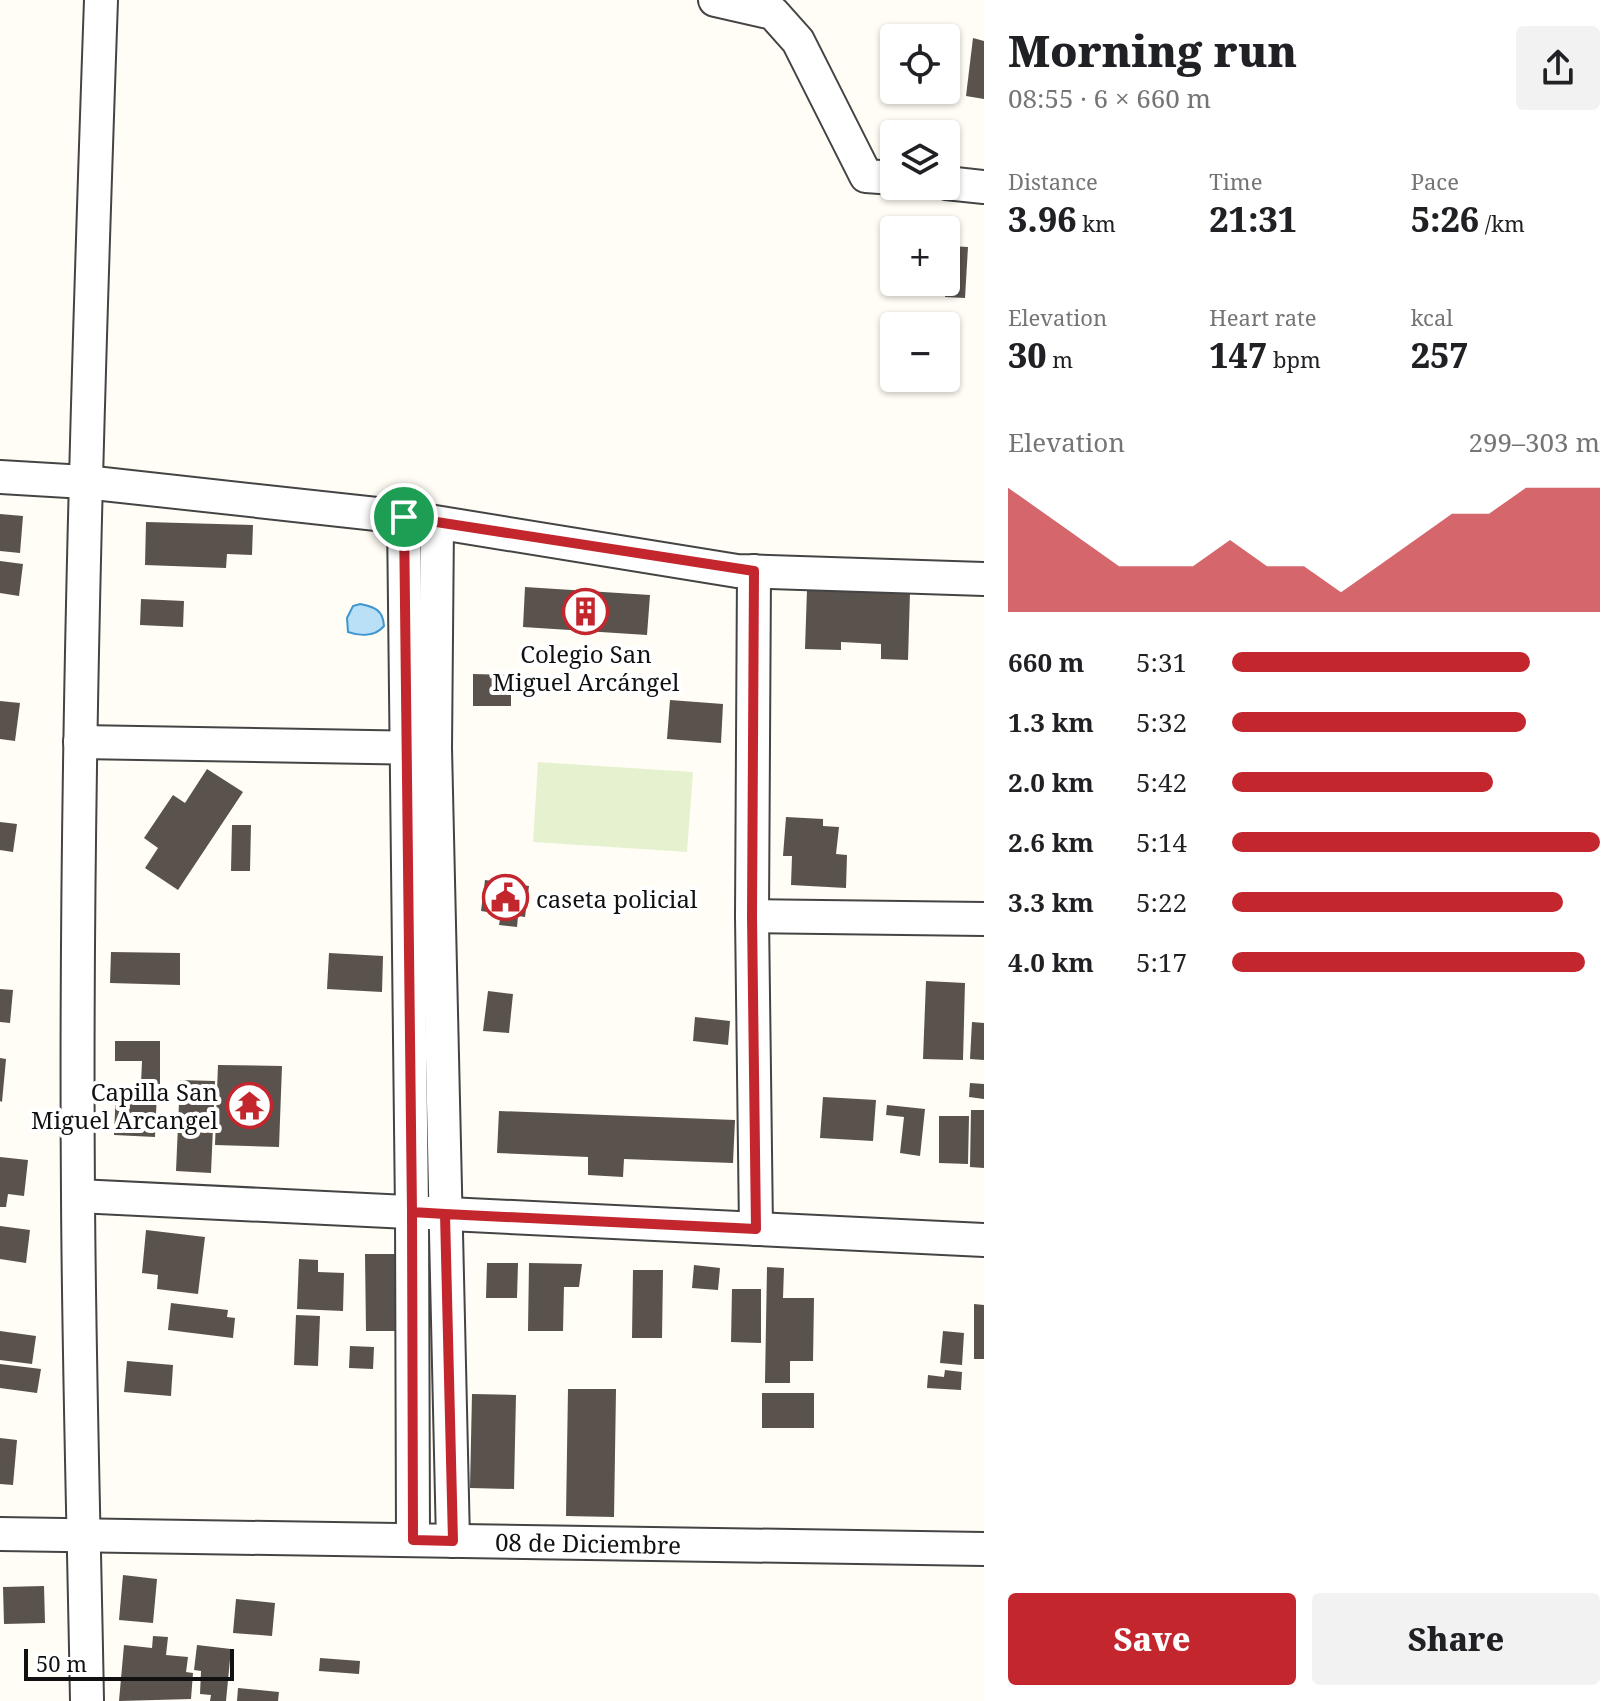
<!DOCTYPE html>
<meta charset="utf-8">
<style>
body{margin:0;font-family:"Noto Serif",serif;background:#f2f2f2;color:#202124;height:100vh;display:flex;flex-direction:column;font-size:30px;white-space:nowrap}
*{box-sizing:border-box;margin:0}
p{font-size:26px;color:#757577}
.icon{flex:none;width:44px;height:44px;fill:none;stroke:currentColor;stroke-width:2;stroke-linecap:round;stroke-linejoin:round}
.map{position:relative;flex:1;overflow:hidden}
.sheet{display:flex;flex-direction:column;background:#fff;width:640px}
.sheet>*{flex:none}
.buttons{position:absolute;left:880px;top:24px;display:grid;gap:16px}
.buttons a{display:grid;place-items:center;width:80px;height:80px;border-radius:8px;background:#fff;box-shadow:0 2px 6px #0004;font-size:40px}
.scale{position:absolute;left:24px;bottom:20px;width:210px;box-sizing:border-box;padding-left:8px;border:4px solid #111;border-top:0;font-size:22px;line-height:28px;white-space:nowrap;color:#111;-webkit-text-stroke:6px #fff;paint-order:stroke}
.pin{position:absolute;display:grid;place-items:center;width:68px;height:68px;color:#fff;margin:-34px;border:4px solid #fff;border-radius:50%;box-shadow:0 2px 8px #0007}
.round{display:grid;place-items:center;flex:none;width:84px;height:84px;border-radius:8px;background:#f2f2f2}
.head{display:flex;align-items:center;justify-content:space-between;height:136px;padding:0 24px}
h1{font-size:44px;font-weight:800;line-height:60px}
.metrics{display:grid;grid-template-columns:repeat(3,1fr);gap:12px;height:136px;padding:8px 24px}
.metrics div{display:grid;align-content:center}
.metrics b{font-size:34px;font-weight:800}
.metrics small{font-size:22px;font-weight:400}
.metrics p{font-size:22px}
.chart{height:224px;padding:16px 24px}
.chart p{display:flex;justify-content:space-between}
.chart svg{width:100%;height:144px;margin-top:8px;fill:#c4262e;opacity:.7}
.action{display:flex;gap:16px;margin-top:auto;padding:16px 24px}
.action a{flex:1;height:92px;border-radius:8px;background:#c4262e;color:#fff;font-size:32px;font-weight:800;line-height:92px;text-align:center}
.action a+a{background:#f2f2f2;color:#202124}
ul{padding:0 24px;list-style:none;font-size:26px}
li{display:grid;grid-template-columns:128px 96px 1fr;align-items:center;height:60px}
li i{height:20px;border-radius:10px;background:#c4262e}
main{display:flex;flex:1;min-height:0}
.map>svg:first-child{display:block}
.pitch{fill:#e6f2cf}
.water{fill:#b9e0f7;stroke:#3f96cf;stroke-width:2}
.building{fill:#5a524d}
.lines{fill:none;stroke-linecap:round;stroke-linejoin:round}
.street-casing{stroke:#444;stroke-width:36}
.street{stroke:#fff;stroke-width:32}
.route-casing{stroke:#fff;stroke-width:16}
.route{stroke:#c4262e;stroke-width:10}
.labels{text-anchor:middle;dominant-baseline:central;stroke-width:8;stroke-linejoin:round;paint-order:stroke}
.poi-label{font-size:24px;fill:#111;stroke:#fff}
.street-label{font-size:24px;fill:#111;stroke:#fff}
</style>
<main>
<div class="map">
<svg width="984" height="1701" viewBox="0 0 984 1701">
<rect width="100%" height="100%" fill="#fffdf5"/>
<!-- pitch -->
<polygon class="pitch" points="538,762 693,772 687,852 533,842"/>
<!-- water -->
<path class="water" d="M360,604C375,607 383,610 384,626C375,637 360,636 348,632L347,618L353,606Z"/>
<!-- building -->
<g class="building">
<polygon points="973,38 984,41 984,99 966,96"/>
<polygon points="948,246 968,247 965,298 945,297"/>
<polygon points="0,514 23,516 20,553 0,551"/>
<polygon points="146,522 253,525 252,555 227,554 226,568 145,565"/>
<polygon points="0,561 23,564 19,596 0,593"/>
<polygon points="525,587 650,595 647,635 523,627"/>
<polygon points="807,589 910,592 908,660 881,659 881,644 841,642 841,650 805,649"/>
<polygon points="141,599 184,601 183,627 140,625"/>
<polygon points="473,674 511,675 511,706 473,706"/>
<polygon points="670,700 723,704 721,743 667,739"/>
<polygon points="0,701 20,703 15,741 0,739"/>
<polygon points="207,769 243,792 178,890 145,868 158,848 144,838 173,795 185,803"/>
<polygon points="786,817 823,819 823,826 839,827 836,854 847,855 846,888 791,885 792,856 783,856"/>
<polygon points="0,822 17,824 13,852 0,850"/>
<polygon points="232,825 251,825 250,871 231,871"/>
<polygon points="485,880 529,886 525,917 518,916 517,927 499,925 501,914 481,911"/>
<polygon points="111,952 180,953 180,985 110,983"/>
<polygon points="329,953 383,956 382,992 327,989"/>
<polygon points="926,981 965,983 963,1060 923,1059"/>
<polygon points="0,989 13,990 10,1023 0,1022"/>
<polygon points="488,991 513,994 509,1033 483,1031"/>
<polygon points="695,1017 730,1021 728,1045 693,1041"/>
<polygon points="972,1022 984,1023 984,1060 970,1059"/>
<polygon points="115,1041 160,1041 160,1084 141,1084 142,1061 115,1061"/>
<polygon points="0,1058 6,1059 2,1102 0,1101"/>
<polygon points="218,1065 282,1066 279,1147 215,1145"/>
<polygon points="180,1080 215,1081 211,1173 176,1171"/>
<polygon points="970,1083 984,1084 984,1099 969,1097"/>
<polygon points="116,1089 157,1091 155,1137 114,1135"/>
<polygon points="823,1097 876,1100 873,1141 820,1138"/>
<polygon points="887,1105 925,1109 920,1156 900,1153 904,1117 886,1115"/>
<polygon points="971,1110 984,1110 984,1168 970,1167"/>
<polygon points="499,1111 735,1120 733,1163 624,1159 623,1177 588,1175 588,1157 497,1153"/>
<polygon points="939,1116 969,1116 968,1164 939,1163"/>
<polygon points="0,1157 28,1160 24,1196 8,1194 6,1207 0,1207"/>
<polygon points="0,1226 30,1230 26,1263 0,1259"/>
<polygon points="146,1230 205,1237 198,1294 157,1289 158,1275 142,1273"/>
<polygon points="365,1254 401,1254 398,1331 366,1331"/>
<polygon points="299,1259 318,1260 318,1272 344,1273 343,1311 297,1309"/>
<polygon points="487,1263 518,1263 517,1298 486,1298"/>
<polygon points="529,1263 582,1264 579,1287 564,1287 563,1331 528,1331"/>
<polygon points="694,1265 720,1268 718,1290 692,1288"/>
<polygon points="767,1267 784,1268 783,1298 814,1298 813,1361 790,1361 790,1383 765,1383"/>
<polygon points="633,1270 663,1270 662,1338 632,1338"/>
<polygon points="732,1289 761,1289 761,1343 731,1342"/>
<polygon points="171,1303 228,1310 227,1317 235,1318 233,1338 168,1330"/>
<polygon points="974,1304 984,1305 984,1359 974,1359"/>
<polygon points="296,1315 320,1316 318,1366 294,1365"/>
<polygon points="0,1331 36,1336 32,1364 0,1360"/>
<polygon points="943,1331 964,1333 962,1365 940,1363"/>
<polygon points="350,1346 374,1347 373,1369 349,1368"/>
<polygon points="127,1361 173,1365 171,1396 124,1392"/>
<polygon points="0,1364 41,1369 37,1393 0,1388"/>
<polygon points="945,1370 962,1372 961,1390 927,1388 928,1375 944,1377"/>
<polygon points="568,1389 616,1389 614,1517 566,1516"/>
<rect x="762" y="1393" width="52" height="35"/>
<polygon points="472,1394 516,1395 514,1489 470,1488"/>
<polygon points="0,1438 17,1440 13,1485 0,1484"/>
<polygon points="123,1575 157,1579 153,1623 119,1620"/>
<polygon points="44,1586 45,1623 4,1624 3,1587"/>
<polygon points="236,1599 275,1603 272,1636 233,1633"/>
<polygon points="153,1636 168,1637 166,1655 188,1657 186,1672 193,1673 191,1699 119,1701 124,1645 152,1648"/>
<polygon points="197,1645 231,1649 226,1701 210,1701 211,1695 200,1694 201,1671 194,1670"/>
<polygon points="320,1658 360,1661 359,1674 319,1671"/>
<polygon points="238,1688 279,1692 278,1701 237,1701"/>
</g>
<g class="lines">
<defs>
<g id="street">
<polyline points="715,0 773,13 798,41 866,176 894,178"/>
<polyline points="946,183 984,187"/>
<polyline points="0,477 85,482 404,517 737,571 984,579"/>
<polyline points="404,517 412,1212 413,1540"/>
<polyline points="437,523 435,748 453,1541"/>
<polyline points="754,571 752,916 756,1229"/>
<polyline points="80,742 427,748"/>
<polyline points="752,916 984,919"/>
<polyline points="78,1196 984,1240"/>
<polyline points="0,1534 984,1549"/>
<path d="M87,1701C84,1533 79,1365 78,1197C75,798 87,399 101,0"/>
</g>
</defs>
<!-- street casing -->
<use href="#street" class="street-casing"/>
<!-- street -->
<use href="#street" class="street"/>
</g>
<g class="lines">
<defs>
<polyline id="route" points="404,517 412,1212 445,1214 453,1541 413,1540 412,1212 445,1214 756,1229 752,916 754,571 404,517"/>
</defs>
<!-- route casing -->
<use href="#route" class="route-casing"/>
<!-- route -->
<use href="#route" class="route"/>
</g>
<!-- icons -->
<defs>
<symbol id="building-ring" viewBox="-11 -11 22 22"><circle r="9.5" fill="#fff" stroke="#c4262e" stroke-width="1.5"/><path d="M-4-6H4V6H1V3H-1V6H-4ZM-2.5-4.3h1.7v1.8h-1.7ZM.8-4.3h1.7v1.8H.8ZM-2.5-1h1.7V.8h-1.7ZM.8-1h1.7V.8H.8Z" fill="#c4262e"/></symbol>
<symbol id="civic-ring" viewBox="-11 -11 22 22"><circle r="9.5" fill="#fff" stroke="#c4262e" stroke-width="1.5"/><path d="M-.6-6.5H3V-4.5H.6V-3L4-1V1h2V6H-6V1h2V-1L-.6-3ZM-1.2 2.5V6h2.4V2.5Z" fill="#c4262e"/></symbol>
<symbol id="temple-ring" viewBox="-11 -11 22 22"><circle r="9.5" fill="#fff" stroke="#c4262e" stroke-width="1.5"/><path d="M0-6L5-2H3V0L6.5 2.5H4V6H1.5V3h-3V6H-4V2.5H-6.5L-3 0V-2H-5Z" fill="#c4262e"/></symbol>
</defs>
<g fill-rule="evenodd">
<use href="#building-ring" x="560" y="586" width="51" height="51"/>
<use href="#civic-ring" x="480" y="872" width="51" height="51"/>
<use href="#temple-ring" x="224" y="1080" width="51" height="51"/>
</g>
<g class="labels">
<!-- poi labels -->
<g class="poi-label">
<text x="586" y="653">Colegio San<tspan x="586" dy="28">Miguel Arcángel</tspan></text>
<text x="536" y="898" text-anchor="start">caseta policial</text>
<text x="218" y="1091" text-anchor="end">Capilla San<tspan x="218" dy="28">Miguel Arcangel</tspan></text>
</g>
<!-- street labels -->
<g class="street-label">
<text transform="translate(588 1543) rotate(1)">08 de Diciembre</text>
</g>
</g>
</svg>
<div class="buttons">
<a><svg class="icon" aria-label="locate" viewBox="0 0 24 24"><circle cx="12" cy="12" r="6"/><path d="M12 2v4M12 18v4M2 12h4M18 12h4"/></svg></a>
<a><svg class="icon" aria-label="layers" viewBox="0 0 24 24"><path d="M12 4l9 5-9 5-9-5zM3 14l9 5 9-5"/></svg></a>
<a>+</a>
<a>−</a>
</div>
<div class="scale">50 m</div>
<div class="pin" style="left:404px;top:517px;background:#1e9e55"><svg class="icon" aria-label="arrive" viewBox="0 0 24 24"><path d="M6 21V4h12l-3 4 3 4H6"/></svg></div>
</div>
<section class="sheet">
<div class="head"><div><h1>Morning run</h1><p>08:55 · 6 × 660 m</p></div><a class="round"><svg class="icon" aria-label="share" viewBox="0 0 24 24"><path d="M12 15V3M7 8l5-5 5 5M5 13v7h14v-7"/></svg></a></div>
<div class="metrics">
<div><p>Distance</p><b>3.96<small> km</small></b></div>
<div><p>Time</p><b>21:31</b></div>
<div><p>Pace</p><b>5:26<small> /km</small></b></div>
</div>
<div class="metrics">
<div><p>Elevation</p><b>30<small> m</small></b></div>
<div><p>Heart rate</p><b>147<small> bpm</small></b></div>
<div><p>kcal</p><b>257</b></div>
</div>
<div class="chart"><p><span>Elevation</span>299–303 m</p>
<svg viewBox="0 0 160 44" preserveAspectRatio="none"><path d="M0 44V6L10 14L20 22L30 30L40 30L50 30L60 22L70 30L80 30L90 38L100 30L110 22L120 14L130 14L140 6L150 6L160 6V44z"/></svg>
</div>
<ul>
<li><b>660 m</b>5:31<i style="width:81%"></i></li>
<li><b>1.3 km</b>5:32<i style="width:80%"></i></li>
<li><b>2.0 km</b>5:42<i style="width:71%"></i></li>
<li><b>2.6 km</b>5:14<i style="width:100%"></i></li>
<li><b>3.3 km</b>5:22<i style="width:90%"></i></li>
<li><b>4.0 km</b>5:17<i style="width:96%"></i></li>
</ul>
<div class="action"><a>Save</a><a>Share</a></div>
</section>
</main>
